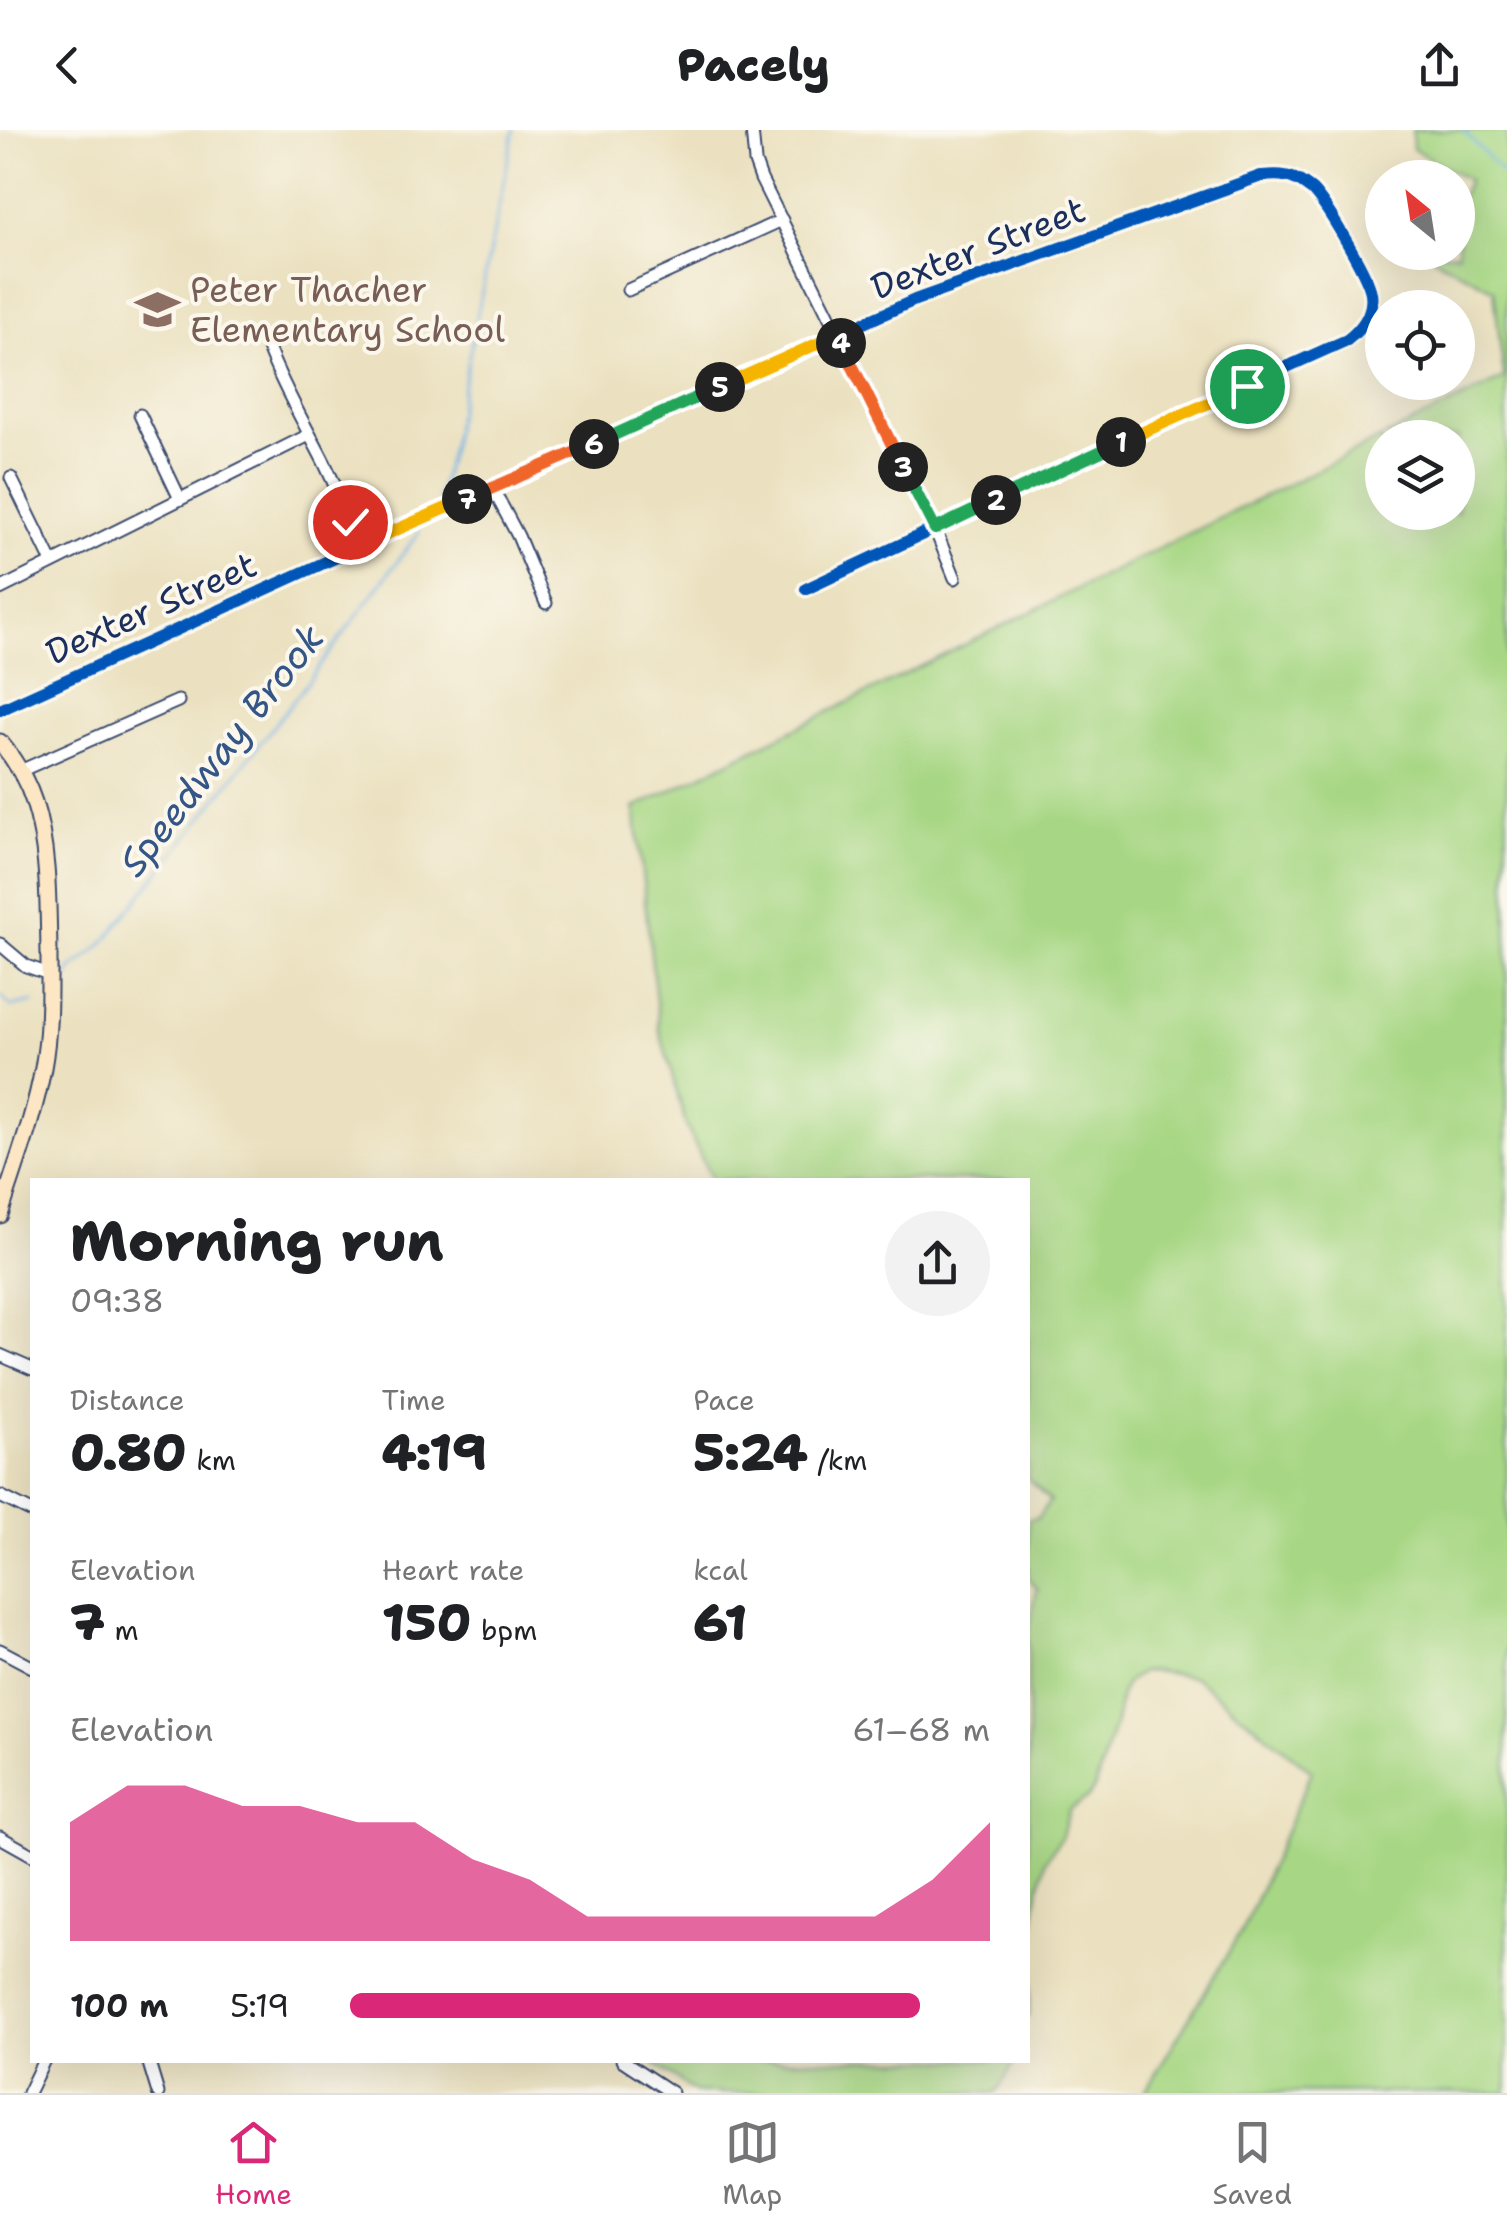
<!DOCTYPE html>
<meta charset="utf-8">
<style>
body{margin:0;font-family:"Shantell Sans",sans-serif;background:#f2f2f2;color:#202124;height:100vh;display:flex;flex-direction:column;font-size:38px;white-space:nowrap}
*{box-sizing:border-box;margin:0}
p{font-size:32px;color:#757577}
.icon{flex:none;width:55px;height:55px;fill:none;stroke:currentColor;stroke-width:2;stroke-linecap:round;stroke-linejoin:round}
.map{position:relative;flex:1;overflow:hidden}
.sheet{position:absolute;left:30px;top:1048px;width:1000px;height:885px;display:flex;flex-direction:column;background:#fff;border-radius:0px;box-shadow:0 10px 40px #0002}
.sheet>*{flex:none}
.needle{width:65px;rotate:330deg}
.buttons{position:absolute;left:1365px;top:30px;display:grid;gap:20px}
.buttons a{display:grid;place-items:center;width:110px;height:110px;border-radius:50%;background:#fff;box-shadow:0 10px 40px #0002;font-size:50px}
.pin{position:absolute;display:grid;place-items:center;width:85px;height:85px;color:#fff;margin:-42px;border:5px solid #fff;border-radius:50%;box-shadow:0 2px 10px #0007}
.km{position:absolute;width:50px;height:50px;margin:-25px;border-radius:50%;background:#222;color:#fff;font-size:28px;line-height:50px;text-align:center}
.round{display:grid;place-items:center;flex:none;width:105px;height:105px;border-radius:52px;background:#f2f2f2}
.overview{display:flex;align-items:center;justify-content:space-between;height:170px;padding:0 40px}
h1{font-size:55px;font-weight:800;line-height:75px}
.figures{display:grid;grid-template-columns:repeat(3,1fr);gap:15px;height:170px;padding:10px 40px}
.figures div{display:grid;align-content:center}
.figures b{font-size:50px;font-weight:800}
.figures small{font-size:28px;font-weight:400}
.figures p{font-size:28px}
.chart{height:280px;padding:20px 40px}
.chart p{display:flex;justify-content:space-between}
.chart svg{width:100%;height:180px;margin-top:10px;fill:#db2777;opacity:.7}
ul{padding:0 40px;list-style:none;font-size:32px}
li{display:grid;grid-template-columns:160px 120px 1fr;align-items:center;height:75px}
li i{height:25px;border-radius:12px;background:#db2777}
header{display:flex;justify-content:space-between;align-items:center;height:130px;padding:0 40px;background:#fff;font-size:45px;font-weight:800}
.dock{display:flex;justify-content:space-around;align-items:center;height:140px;border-top:2px solid #e0e0e0;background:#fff;font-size:28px;color:#757577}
.dock a{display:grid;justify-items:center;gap:5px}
.dock .on{color:#db2777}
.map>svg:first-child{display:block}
.green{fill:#a7d784;stroke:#618371;stroke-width:2.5}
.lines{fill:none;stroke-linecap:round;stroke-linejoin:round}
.stream{stroke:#6eb0e3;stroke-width:2.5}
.street-casing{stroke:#3a4a6d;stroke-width:15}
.secondary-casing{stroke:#3a4a6d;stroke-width:19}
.street{stroke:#fff;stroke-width:11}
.secondary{stroke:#fce6c4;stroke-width:15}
.cycleway-casing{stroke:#fbf7ec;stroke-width:19}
.cycleway{stroke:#0057b8;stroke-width:12}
.split-1-casing{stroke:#fff;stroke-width:20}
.split-2-casing{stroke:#fff;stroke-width:20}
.split-3-casing{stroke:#fff;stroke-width:20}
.split-4-casing{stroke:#fff;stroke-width:20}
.split-5-casing{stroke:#fff;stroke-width:20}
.split-6-casing{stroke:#fff;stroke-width:20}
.split-7-casing{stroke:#fff;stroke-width:20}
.split-8-casing{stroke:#fff;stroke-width:20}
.split-1{stroke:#f5b400;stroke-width:12}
.split-2{stroke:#22a559;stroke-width:12}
.split-3{stroke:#22a559;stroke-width:12}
.split-4{stroke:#f0652b;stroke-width:12}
.split-5{stroke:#f5b400;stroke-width:12}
.split-6{stroke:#22a559;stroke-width:12}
.split-7{stroke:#f0652b;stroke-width:12}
.split-8{stroke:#f5b400;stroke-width:12}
.labels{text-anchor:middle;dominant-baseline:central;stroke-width:8;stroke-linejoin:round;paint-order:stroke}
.street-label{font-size:35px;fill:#1b2f5e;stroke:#fbf7ec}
.education-label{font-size:35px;fill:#785e54;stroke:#fbf7ec;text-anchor:start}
.water-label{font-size:38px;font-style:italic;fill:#345686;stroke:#fbf7ec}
</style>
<header><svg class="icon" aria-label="back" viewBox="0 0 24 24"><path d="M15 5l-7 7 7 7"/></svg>Pacely<svg class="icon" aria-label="share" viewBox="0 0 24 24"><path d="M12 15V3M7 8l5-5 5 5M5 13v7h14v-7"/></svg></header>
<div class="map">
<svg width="1507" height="1963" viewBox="0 0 1507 1963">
<rect width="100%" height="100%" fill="#fbf7ec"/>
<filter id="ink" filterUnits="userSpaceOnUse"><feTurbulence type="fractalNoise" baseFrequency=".01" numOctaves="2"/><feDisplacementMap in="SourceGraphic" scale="20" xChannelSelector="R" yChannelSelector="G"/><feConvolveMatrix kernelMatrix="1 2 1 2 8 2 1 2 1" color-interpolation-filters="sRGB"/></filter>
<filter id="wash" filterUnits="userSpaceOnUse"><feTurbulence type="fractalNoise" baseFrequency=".0048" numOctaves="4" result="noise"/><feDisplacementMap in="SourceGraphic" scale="40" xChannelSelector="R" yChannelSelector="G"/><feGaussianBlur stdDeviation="2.25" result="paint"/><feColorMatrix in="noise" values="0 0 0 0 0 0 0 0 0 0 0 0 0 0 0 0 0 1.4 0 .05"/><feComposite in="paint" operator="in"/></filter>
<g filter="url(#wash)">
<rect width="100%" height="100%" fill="#ebe1c0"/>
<!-- green -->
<g class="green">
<polygon points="1412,0 1507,0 1507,1963 1144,1963 1242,1800 1312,1641 1194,1547 1153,1541 1142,1542 1127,1552 1121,1563 1115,1593 1095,1657 1088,1668 1069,1680 1062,1706 1045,1731 1036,1773 1028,1888 1028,1503 1037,1459 1028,1447 1028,1389 1037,1388 1050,1371 1028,1349 1028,1050 712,1050 687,998 659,898 635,678 1382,308 1382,382 1458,382 1458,308 1384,307 1504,248 1494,160 1434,128 1436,123 1458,122 1458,74 1468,50 1413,19"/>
<polygon points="650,1930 1014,1930 1010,1941 996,1963 696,1963"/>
</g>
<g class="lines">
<!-- stream -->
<g class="stream">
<polyline points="1463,0 1507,48"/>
<polyline points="438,368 451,316 514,0"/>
<polyline points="0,865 11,877 34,872"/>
<polyline points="59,865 71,840 102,815 298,565 420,401"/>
</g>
</g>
</g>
<g filter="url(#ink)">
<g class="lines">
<defs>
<g id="street">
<polyline points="752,0 755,32 761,49 935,399 955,448"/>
<polyline points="628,160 782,90"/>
<path d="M268,218C283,257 304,293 323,330C337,358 347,387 364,414"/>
<polyline points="140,285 180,369"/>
<polyline points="11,348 52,432"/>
<polyline points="493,359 518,406 546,473"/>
<polyline points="0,459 309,305"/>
<path d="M0,580L436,382L493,359L915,170L1261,46C1275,45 1286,44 1299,51C1304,54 1308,57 1312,60C1326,74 1368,145 1371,163C1374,183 1361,199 1347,210L1119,312L806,459"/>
<polyline points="20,641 178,571"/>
<polyline points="0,814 26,836 49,844"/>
<polyline points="0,1225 32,1239"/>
<polyline points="0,1366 32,1382"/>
<polyline points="0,1520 32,1537"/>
<polyline points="0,1707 32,1725"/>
<polyline points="148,1930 158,1963"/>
<polyline points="622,1930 672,1963"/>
<polyline points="28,1963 44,1930"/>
</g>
<path id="secondary" d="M0,612C14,629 27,650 34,672C49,719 48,774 49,824C49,862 50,900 43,938C34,988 15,1037 0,1085"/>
</defs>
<!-- street casing -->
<use href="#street" class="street-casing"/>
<!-- secondary casing -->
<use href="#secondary" class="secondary-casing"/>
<!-- street -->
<use href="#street" class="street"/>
<!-- secondary -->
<use href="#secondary" class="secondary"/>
<defs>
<path id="cycleway" d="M0,580L436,382L493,359L915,170L1261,46C1275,45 1286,44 1299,51C1304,54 1308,57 1312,60C1326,74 1368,145 1371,163C1374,183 1361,199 1347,210L1119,312L806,459"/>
</defs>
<!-- cycleway casing -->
<use href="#cycleway" class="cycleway-casing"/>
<!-- cycleway -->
<use href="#cycleway" class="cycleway"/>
</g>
</g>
<g class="lines" filter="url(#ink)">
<defs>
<polyline id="split-1" points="1121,312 1247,256"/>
<polyline id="split-2" points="996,370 1121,312"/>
<polyline id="split-3" points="903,337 935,399 996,370"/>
<polyline id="split-4" points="841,213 903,337"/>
<polyline id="split-5" points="720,257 837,205 841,213"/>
<polyline id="split-6" points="594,314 720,257"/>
<polyline id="split-7" points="467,369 594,314"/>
<polyline id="split-8" points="350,392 364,414 467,369"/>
</defs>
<!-- split-1 casing -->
<use href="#split-1" class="split-1-casing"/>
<!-- split-2 casing -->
<use href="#split-2" class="split-2-casing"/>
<!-- split-3 casing -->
<use href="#split-3" class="split-3-casing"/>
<!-- split-4 casing -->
<use href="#split-4" class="split-4-casing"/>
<!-- split-5 casing -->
<use href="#split-5" class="split-5-casing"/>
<!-- split-6 casing -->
<use href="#split-6" class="split-6-casing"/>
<!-- split-7 casing -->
<use href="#split-7" class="split-7-casing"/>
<!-- split-8 casing -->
<use href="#split-8" class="split-8-casing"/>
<!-- split-1 -->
<use href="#split-1" class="split-1"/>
<!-- split-2 -->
<use href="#split-2" class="split-2"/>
<!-- split-3 -->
<use href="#split-3" class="split-3"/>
<!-- split-4 -->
<use href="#split-4" class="split-4"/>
<!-- split-5 -->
<use href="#split-5" class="split-5"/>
<!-- split-6 -->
<use href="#split-6" class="split-6"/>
<!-- split-7 -->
<use href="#split-7" class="split-7"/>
<!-- split-8 -->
<use href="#split-8" class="split-8"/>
</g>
<!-- icons -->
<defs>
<symbol id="school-bare" viewBox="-9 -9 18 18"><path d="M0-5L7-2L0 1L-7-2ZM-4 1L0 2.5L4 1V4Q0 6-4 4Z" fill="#8d6e63" stroke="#fbf7ec" stroke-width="2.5" paint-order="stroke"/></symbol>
</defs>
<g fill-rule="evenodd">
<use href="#school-bare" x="126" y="148" width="63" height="63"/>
</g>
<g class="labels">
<!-- street labels -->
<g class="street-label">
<text transform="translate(978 118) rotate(-21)">Dexter Street</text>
<text transform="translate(151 478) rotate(-24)">Dexter Street</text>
</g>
<!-- education labels -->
<g class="education-label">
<text x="190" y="159">Peter Thacher<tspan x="190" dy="40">Elementary School</tspan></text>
</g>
<!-- water labels -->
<g class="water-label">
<text transform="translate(221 620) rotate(-52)">Speedway Brook</text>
</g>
</g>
</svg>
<div class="buttons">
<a><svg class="needle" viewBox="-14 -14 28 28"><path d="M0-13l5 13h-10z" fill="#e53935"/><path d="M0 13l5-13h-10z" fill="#757577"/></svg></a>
<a><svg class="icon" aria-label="locate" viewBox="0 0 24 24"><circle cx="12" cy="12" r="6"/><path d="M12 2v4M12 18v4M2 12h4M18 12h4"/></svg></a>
<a><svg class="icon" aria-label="layers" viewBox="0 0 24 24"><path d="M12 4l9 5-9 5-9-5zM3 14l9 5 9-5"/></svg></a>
</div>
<div class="pin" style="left:1247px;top:256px;background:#1e9e55"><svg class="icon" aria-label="arrive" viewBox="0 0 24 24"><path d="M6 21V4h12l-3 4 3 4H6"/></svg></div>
<div class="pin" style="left:350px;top:392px;background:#d93025"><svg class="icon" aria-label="check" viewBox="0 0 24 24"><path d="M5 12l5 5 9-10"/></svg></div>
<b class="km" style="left:1121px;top:312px">1</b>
<b class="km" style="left:996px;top:370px">2</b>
<b class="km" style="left:903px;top:337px">3</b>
<b class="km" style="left:841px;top:213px">4</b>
<b class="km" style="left:720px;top:257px">5</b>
<b class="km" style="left:594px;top:314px">6</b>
<b class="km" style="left:467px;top:369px">7</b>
<section class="sheet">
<div class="overview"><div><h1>Morning run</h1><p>09:38</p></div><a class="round"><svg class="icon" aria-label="share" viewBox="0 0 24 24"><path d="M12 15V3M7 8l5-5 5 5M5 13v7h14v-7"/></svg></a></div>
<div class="figures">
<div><p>Distance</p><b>0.80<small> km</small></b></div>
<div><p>Time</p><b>4:19</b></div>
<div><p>Pace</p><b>5:24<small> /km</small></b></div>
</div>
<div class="figures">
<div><p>Elevation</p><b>7<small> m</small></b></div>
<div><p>Heart rate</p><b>150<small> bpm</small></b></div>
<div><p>kcal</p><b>61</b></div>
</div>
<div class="chart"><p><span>Elevation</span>61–68 m</p>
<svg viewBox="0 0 160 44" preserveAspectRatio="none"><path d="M0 44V15L10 6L20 6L30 11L40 11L50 15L60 15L70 24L80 29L90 38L100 38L110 38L120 38L130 38L140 38L150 29L160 15V44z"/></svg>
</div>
<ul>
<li><b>100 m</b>5:19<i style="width:89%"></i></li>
</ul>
</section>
</div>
<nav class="dock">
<a class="on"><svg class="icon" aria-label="home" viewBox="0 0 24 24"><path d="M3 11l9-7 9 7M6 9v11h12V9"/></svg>Home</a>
<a><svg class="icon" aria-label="map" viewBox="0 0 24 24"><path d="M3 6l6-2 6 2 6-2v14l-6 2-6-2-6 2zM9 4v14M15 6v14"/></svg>Map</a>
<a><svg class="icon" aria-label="saved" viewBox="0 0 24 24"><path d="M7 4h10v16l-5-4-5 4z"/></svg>Saved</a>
</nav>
